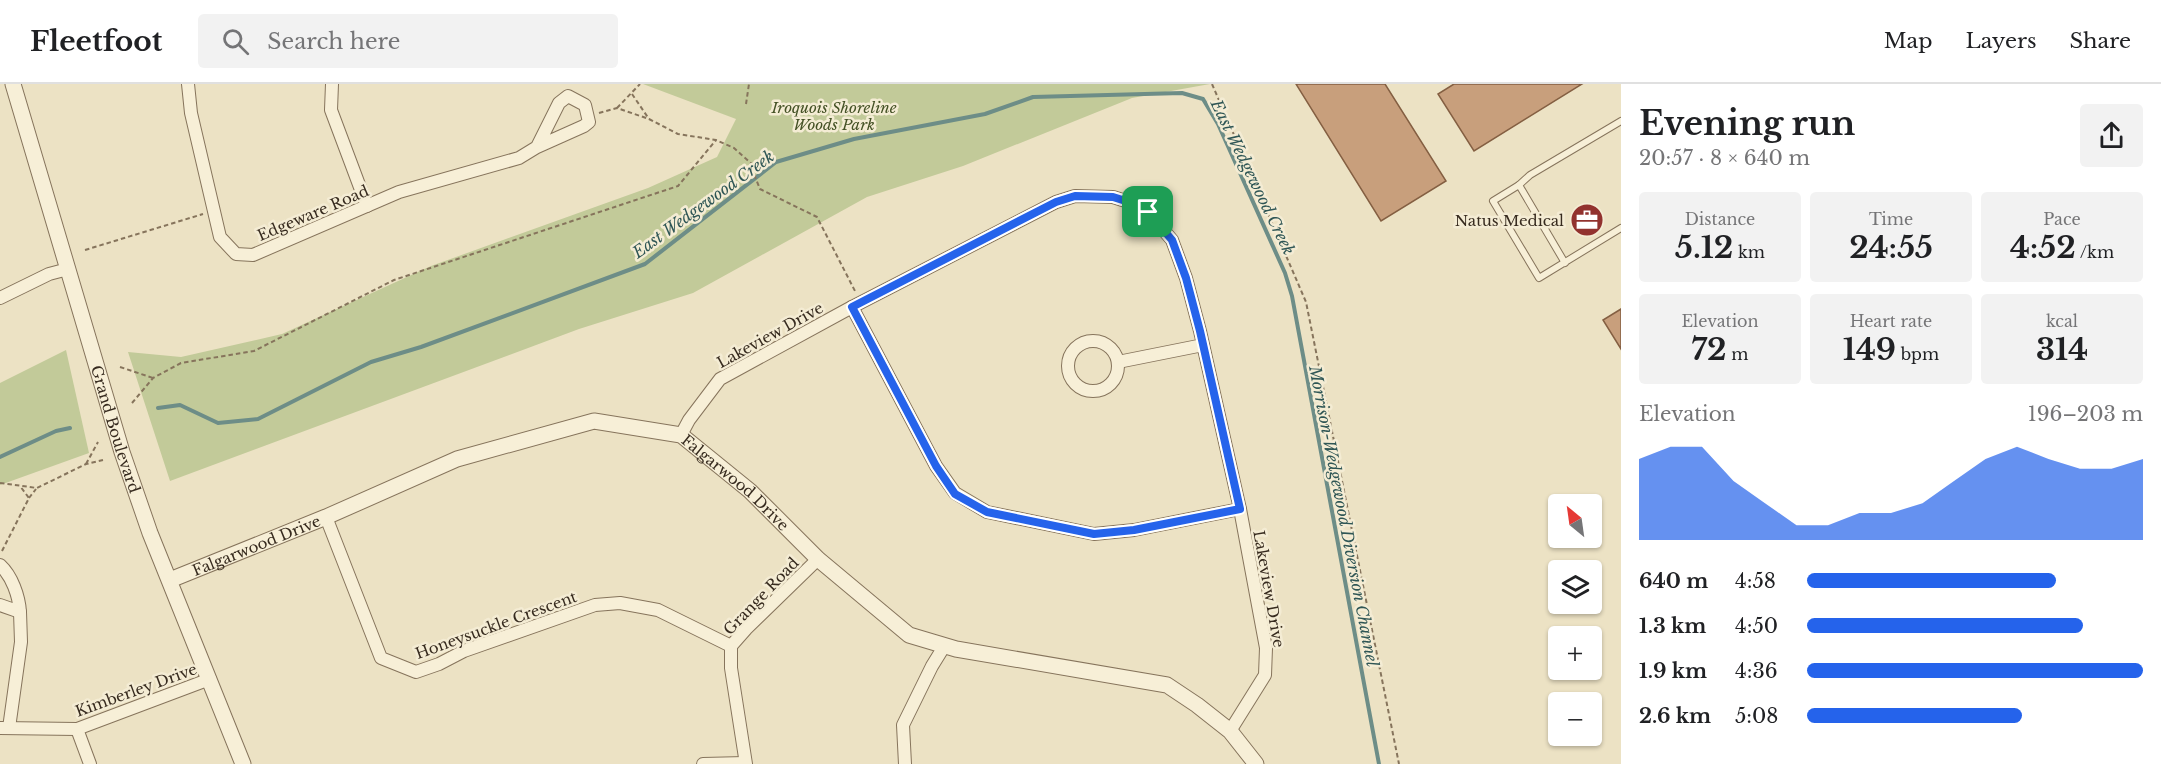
<!DOCTYPE html>
<meta charset="utf-8">
<style>
body{margin:0;font-family:"Libre Baskerville",serif;background:#f2f2f2;color:#202124;height:100vh;display:flex;flex-direction:column;font-size:22px;white-space:nowrap}
*{box-sizing:border-box;margin:0}
p{font-size:20px;color:#757577}
.icon{flex:none;width:33px;height:33px;fill:none;stroke:currentColor;stroke-width:2;stroke-linecap:round;stroke-linejoin:round}
.map{position:relative;flex:1;overflow:hidden}
.sheet{display:flex;flex-direction:column;background:#fff;width:540px}
.sheet>*{flex:none}
.needle{width:39px;rotate:331deg}
.buttons{position:absolute;left:1548px;top:410px;display:grid;gap:12px}
.buttons a{display:grid;place-items:center;width:54px;height:54px;border-radius:6px;background:#fff;box-shadow:0 2px 4px #0004;font-size:30px}
.pin{position:absolute;display:grid;place-items:center;width:51px;height:51px;color:#fff;margin:-26px;border-radius:12px;box-shadow:0 3px 9px #0006}
.round{display:grid;place-items:center;flex:none;width:63px;height:63px;border-radius:6px;background:#f2f2f2}
.summary{display:flex;align-items:center;justify-content:space-between;height:102px;padding:0 18px}
h1{font-size:33px;font-weight:700;line-height:45px}
.metrics{display:grid;grid-template-columns:repeat(3,1fr);gap:9px;height:102px;padding:6px 18px}
.metrics div{display:grid;align-content:center;border-radius:6px;background:#f2f2f2;text-align:center}
.metrics b{font-size:30px;font-weight:700}
.metrics small{font-size:16px;font-weight:400}
.metrics p{font-size:16px}
.chart{height:168px;padding:12px 18px}
.chart p{display:flex;justify-content:space-between}
.chart svg{width:100%;height:108px;margin-top:6px;fill:#2563eb;opacity:.7}
ul{padding:0 18px;list-style:none;font-size:20px}
li{display:grid;grid-template-columns:96px 72px 1fr;align-items:center;height:45px}
li i{height:15px;border-radius:8px;background:#2563eb}
header{display:flex;align-items:center;gap:36px;box-sizing:border-box;height:84px;padding:0 30px;background:#fff;border-bottom:2px solid #e0e0e0}
header strong{font-size:28px}
nav{display:flex;gap:33px;margin-inline-start:auto;font-size:21px}
.search{width:420px;height:54px;background:#f2f2f2;display:flex;align-items:center;gap:15px;box-sizing:border-box;padding:0 21px;border-radius:6px;color:#757577;font-size:22px}
main{display:flex;flex:1;min-height:0}
.map>svg:first-child{display:block}
.green{fill:#c2ca99}
.lines{fill:none;stroke-linecap:round;stroke-linejoin:round}
.stream{stroke:#6d8d87;stroke-width:4}
.building{fill:#c89f7c;stroke:#845f42;stroke-width:1.5}
.service-casing{stroke:#86745c;stroke-width:8}
.minor-casing{stroke:#86745c;stroke-width:14}
.tertiary-casing{stroke:#86745c;stroke-width:17}
.path{stroke:#86745c;stroke-width:2;stroke-dasharray:4.5 3;stroke-linecap:butt}
.service{stroke:#f7efd7;stroke-width:6}
.minor{stroke:#f7efd7;stroke-width:12}
.tertiary{stroke:#f7efd7;stroke-width:15}
.route-casing{stroke:#fff;stroke-width:12}
.route{stroke:#2563eb;stroke-width:8}
.labels{text-anchor:middle;dominant-baseline:central;stroke-width:5;stroke-linejoin:round;paint-order:stroke}
.park-label{font-size:15px;font-style:italic;fill:#455226;stroke:#f4ecd4}
.street-label{font-size:15px;fill:#372b1f;stroke:#f4ecd4}
.poi-label{font-size:15px;fill:#372b1f;stroke:#f4ecd4;text-anchor:end}
.water-label{font-size:16px;font-style:italic;fill:#2f5655;stroke:#f4ecd4}
</style>
<header>
<strong>Fleetfoot</strong>
<div class="search"><svg class="icon" aria-label="search" viewBox="0 0 24 24"><circle cx="10" cy="10" r="6"/><path d="M15 15l6 6"/></svg>Search here</div>
<nav><a>Map</a><a>Layers</a><a>Share</a></nav>
</header>
<main>
<div class="map">
<svg width="1621" height="680" viewBox="0 0 1621 680">
<rect width="100%" height="100%" fill="#ece2c4"/>
<!-- green -->
<g class="green">
<polygon points="643,0 1210,0 1132,14 963,82 867,113 693,209 579,245 170,397 128,268 181,273 282,250 431,182 648,104 717,73 736,35"/>
<polygon points="66,266 89,369 0,401 0,299"/>
</g>
<g class="lines">
<!-- stream -->
<g class="stream">
<polyline points="158,324 180,321 218,339 258,335 371,278 421,263 645,180 776,78 854,55 985,30 1033,13 1182,9 1203,15 1218,40 1285,189 1292,212 1379,680"/>
<polyline points="0,373 56,347 70,344"/>
</g>
</g>
<!-- building -->
<g class="building">
<polygon points="1296,0 1385,0 1446,97 1381,137"/>
<polygon points="1454,0 1582,0 1474,67 1438,10"/>
<polygon points="1621,225 1621,265 1603,236"/>
</g>
<g class="lines">
<defs>
<g id="service">
<polyline points="1519,101 1530,91 1621,37"/>
<polyline points="1565,179 1519,101 1493,117 1539,194 1621,144"/>
</g>
<g id="minor">
<polyline points="188,0 191,29 220,153 236,170 253,171 399,108 519,74 537,63 584,42 589,38 585,21 568,12 559,19 537,63"/>
<polyline points="332,0 331,26 367,122"/>
<polyline points="0,214 49,190 68,185"/>
<polyline points="852,223 936,382 955,409 987,428 1094,450 1134,446 1240,425"/>
<circle cx="1093" cy="282" r="25"/>
<polyline points="1118,278 1203,261"/>
<polyline points="681,351 689,336 720,295 852,223 1056,118 1075,112 1113,113 1132,119 1148,128 1172,156 1186,194 1200,247 1240,425 1266,564 1265,591 1230,647"/>
<polyline points="326,433 381,574 416,588 439,580 464,567 595,521 620,519 658,526 731,562"/>
<path d="M0,481C12,492 19,512 20,528L0,521"/>
<polyline points="0,644 77,645 210,595"/>
<polyline points="9,644 21,558 20,528"/>
<polyline points="77,645 90,680"/>
<polyline points="703,680 745,679"/>
<polyline points="746,680 731,584 731,562 746,545 818,475"/>
<polyline points="905,680 903,641 932,582 945,561"/>
</g>
<g id="tertiary">
<path id="s1" d="M13,0L122,368L150,449L243,680"/>
<path id="s2" d="M170,496L326,433L457,375L594,337L681,351L750,407L818,475L909,551L956,565L1167,601L1197,621L1230,647L1256,680"/>
</g>
</defs>
<!-- service casing -->
<use href="#service" class="service-casing"/>
<!-- minor casing -->
<use href="#minor" class="minor-casing"/>
<!-- tertiary casing -->
<use href="#tertiary" class="tertiary-casing"/>
<!-- path -->
<g class="path">
<polyline points="1212,0 1306,218 1399,680"/>
<polyline points="632,10 649,35"/>
<polyline points="746,20 749,0"/>
<polyline points="617,24 640,0"/>
<polyline points="599,29 617,24 649,35 678,50 716,56 734,64 753,81 751,83 760,105 817,133 856,209"/>
<polyline points="85,166 203,130"/>
<polyline points="120,283 153,294"/>
<polyline points="132,319 153,294 181,279 254,267 394,196 678,102 716,56"/>
<polyline points="86,380 98,358"/>
<polyline points="0,399 37,404 86,380 103,376"/>
<polyline points="29,414 36,405"/>
<polyline points="2,467 29,414 20,402"/>
</g>
<!-- service -->
<use href="#service" class="service"/>
<!-- minor -->
<use href="#minor" class="minor"/>
<!-- tertiary -->
<use href="#tertiary" class="tertiary"/>
</g>
<g class="lines">
<defs>
<polygon id="route" points="1075,112 1113,113 1132,119 1148,128 1172,156 1186,194 1200,247 1240,425 1134,446 1094,450 987,428 955,410 936,382 852,223 1056,118"/>
</defs>
<!-- route casing -->
<use href="#route" class="route-casing"/>
<!-- route -->
<use href="#route" class="route"/>
</g>
<!-- icons -->
<defs>
<symbol id="office-disc" viewBox="-11 -11 22 22"><circle r="9.5" fill="#92322e" stroke="#f4ecd4"/><path d="M-6-3h4V-5.5h4V-3h4V5H-6ZM-1-4.5V-3h2v-1.5ZM-6 0V1H6V0Z" fill="#fff"/></symbol>
</defs>
<g fill-rule="evenodd">
<use href="#office-disc" x="1568" y="117" width="38" height="38"/>
</g>
<g class="labels">
<!-- park labels -->
<g class="park-label">
<text x="834" y="23">Iroquois Shoreline<tspan x="834" dy="17">Woods Park</tspan></text>
</g>
<!-- street labels -->
<g class="street-label">
<text transform="translate(313 129) rotate(-23)">Edgeware Road</text>
<text transform="translate(770 251) rotate(-29)">Lakeview Drive</text>
<text stroke="none"><textPath href="#s1" startOffset="360">Grand Boulevard</textPath></text>
<text stroke="none"><textPath href="#s2" startOffset="614">Falgarwood Drive</textPath></text>
<text stroke="none"><textPath href="#s2" startOffset="93">Falgarwood Drive</textPath></text>
<text transform="translate(1269 505) rotate(80)">Lakeview Drive</text>
<text transform="translate(761 512) rotate(-46)">Grange Road</text>
<text transform="translate(496 541) rotate(-20)">Honeysuckle Crescent</text>
<text transform="translate(136 606) rotate(-20)">Kimberley Drive</text>
</g>
<!-- poi labels -->
<g class="poi-label">
<text x="1564" y="136">Natus Medical</text>
</g>
<!-- water labels -->
<g class="water-label">
<text transform="translate(1253 93) rotate(64)">East Wedgewood Creek</text>
<text transform="translate(703 120) rotate(-36)">East Wedgewood Creek</text>
<text transform="translate(1344 432) rotate(79)">Morrison-Wedgewood Diversion Channel</text>
</g>
</g>
</svg>
<div class="buttons">
<a><svg class="needle" viewBox="-14 -14 28 28"><path d="M0-13l5 13h-10z" fill="#e53935"/><path d="M0 13l5-13h-10z" fill="#757577"/></svg></a>
<a><svg class="icon" aria-label="layers" viewBox="0 0 24 24"><path d="M12 4l9 5-9 5-9-5zM3 14l9 5 9-5"/></svg></a>
<a>+</a>
<a>−</a>
</div>
<div class="pin" style="left:1148px;top:128px;background:#1e9e55"><svg class="icon" aria-label="arrive" viewBox="0 0 24 24"><path d="M6 21V4h12l-3 4 3 4H6"/></svg></div>
</div>
<section class="sheet">
<div class="summary"><div><h1>Evening run</h1><p>20:57 · 8 × 640 m</p></div><a class="round"><svg class="icon" aria-label="share" viewBox="0 0 24 24"><path d="M12 15V3M7 8l5-5 5 5M5 13v7h14v-7"/></svg></a></div>
<div class="metrics">
<div><p>Distance</p><b>5.12<small> km</small></b></div>
<div><p>Time</p><b>24:55</b></div>
<div><p>Pace</p><b>4:52<small> /km</small></b></div>
</div>
<div class="metrics">
<div><p>Elevation</p><b>72<small> m</small></b></div>
<div><p>Heart rate</p><b>149<small> bpm</small></b></div>
<div><p>kcal</p><b>314</b></div>
</div>
<div class="chart"><p><span>Elevation</span>196–203 m</p>
<svg viewBox="0 0 160 44" preserveAspectRatio="none"><path d="M0 44V11L10 6L20 6L30 20L40 29L50 38L60 38L70 33L80 33L90 29L100 20L110 11L120 6L130 11L140 15L150 15L160 11V44z"/></svg>
</div>
<ul>
<li><b>640 m</b>4:58<i style="width:74%"></i></li>
<li><b>1.3 km</b>4:50<i style="width:82%"></i></li>
<li><b>1.9 km</b>4:36<i style="width:100%"></i></li>
<li><b>2.6 km</b>5:08<i style="width:64%"></i></li>
</ul>
</section>
</main>
